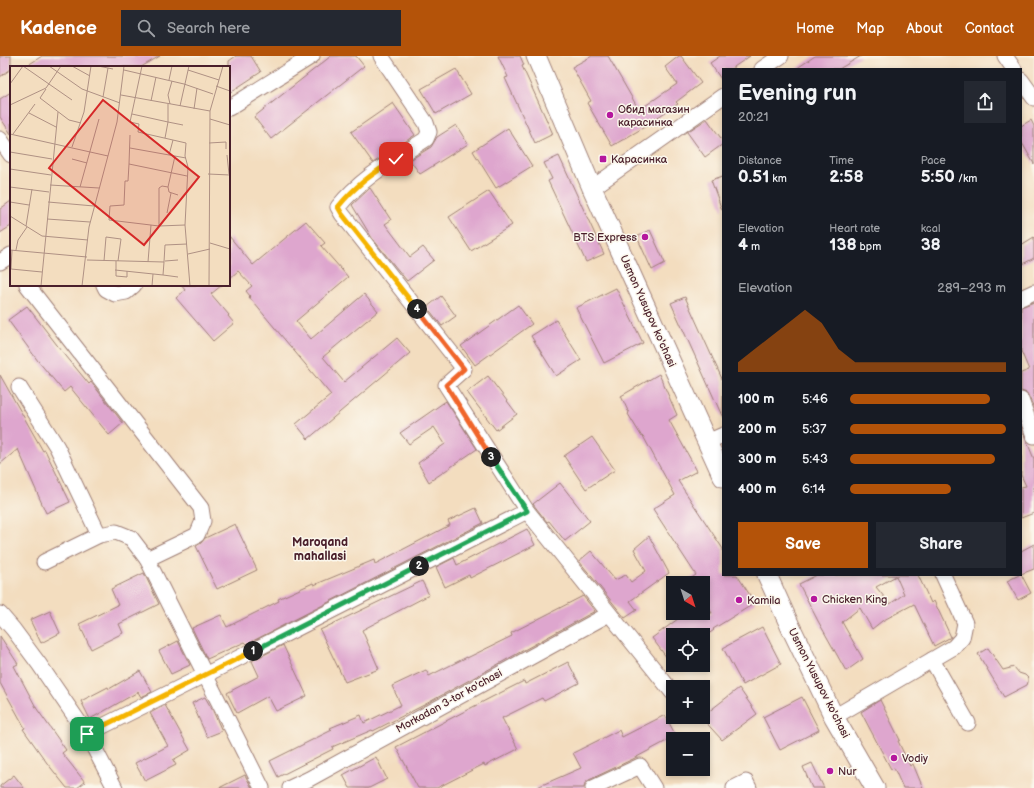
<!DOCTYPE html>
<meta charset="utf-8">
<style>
body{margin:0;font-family:"Balsamiq Sans",sans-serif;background:#242831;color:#f1f3f6;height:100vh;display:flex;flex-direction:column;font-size:15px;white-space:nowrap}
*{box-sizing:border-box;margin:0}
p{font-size:13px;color:#9ea1a6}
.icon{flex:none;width:22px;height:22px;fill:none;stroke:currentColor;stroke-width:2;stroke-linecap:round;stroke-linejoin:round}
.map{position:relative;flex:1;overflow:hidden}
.side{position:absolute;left:722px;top:12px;width:300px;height:508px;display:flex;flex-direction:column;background:#171b24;border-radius:0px;box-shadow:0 2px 6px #0003}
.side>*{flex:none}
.needle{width:26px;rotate:141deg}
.controls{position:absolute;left:666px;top:520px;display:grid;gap:8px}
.controls a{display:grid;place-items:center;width:44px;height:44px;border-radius:0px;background:#171b24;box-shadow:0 2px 6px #0003;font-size:20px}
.pin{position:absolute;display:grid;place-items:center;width:34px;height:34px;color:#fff;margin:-17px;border-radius:8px;box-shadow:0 2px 6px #0006}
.km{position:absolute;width:20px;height:20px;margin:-10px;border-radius:50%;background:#222;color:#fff;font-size:11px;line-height:20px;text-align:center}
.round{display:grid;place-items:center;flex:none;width:42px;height:42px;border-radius:0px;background:#242831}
.head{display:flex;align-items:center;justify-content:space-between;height:68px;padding:0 16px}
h1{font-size:22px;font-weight:800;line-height:30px}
.metrics{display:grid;grid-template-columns:repeat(3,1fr);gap:6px;height:68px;padding:4px 16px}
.metrics div{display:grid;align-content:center}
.metrics b{font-size:17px;font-weight:800}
.metrics small{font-size:11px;font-weight:400}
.metrics p{font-size:11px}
.chart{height:112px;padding:8px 16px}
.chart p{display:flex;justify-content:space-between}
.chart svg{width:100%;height:72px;margin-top:4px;fill:#b45309;opacity:.7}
.action{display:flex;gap:8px;margin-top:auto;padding:8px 16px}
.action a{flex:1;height:46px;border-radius:0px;background:#b45309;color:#fff;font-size:16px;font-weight:800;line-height:46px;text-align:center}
.action a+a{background:#242831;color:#f1f3f6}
ul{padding:0 16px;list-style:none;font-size:13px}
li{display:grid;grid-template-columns:64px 48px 1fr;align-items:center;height:30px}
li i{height:10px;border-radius:5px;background:#b45309}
header{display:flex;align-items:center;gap:24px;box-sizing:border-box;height:56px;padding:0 20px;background:#b45309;color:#fff}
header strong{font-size:19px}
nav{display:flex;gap:22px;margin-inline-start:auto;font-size:14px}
.search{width:280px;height:36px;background:#242831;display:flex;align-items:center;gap:10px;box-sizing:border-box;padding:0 14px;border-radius:0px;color:#9ea1a6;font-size:15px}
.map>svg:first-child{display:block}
.building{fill:#dea6ce;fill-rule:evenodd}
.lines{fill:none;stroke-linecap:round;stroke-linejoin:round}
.minor-casing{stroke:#9e7e75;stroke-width:17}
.major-casing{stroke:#9e7e75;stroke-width:21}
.minor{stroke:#fff;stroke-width:15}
.major{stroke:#fff;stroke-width:19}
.split-1-casing{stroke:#fff;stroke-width:8}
.split-2-casing{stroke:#fff;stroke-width:8}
.split-3-casing{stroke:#fff;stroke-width:8}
.split-4-casing{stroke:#fff;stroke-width:8}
.split-5-casing{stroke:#fff;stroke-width:8}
.split-1{stroke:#f5b400;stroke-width:5}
.split-2{stroke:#22a559;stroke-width:5}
.split-3{stroke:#22a559;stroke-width:5}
.split-4{stroke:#f0652b;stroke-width:5}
.split-5{stroke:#f5b400;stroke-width:5}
.poi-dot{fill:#b5179e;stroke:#fbf7ec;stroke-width:1.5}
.labels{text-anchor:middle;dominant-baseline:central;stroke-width:3;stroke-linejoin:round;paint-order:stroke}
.poi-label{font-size:11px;fill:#4a1f2b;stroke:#fbf7ec;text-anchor:start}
.street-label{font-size:11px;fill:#4a1f2b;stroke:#fbf7ec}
.neighbourhood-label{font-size:12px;font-weight:bold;fill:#4a1f2b;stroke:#fbf7ec}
.inset-road{fill:none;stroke:#af9184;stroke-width:1}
.view{fill:#d62828;fill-opacity:0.15;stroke:#d62828;stroke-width:2}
.inset-edge{fill:none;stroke:#4a1f2b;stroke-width:2}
</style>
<header>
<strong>Kadence</strong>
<div class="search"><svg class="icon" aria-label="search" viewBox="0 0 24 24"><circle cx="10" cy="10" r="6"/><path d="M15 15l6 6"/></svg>Search here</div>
<nav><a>Home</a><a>Map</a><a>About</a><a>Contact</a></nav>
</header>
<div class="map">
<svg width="1034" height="732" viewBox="0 0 1034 732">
<rect width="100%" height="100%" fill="#fbf7ec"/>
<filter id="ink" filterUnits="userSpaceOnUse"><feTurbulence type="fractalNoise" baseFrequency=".025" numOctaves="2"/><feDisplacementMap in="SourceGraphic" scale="8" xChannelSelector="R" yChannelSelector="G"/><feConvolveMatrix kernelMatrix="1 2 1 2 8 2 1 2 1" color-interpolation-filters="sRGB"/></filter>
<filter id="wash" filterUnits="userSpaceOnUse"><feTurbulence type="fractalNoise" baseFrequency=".012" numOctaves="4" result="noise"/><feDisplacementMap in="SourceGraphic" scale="16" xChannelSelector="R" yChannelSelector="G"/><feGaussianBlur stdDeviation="0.9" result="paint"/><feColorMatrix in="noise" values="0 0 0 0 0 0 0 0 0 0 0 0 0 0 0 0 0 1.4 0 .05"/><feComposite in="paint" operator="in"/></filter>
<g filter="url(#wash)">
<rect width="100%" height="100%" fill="#f3ddbf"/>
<g id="blocks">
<!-- building -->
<g class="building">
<polygon points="0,0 11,0 11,13 0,21"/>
<polygon points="42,0 160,0 141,11 25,11"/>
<polygon points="236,0 251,0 261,16 229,37 229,5"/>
<polygon points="331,0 356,0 364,10 271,83 254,61"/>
<polygon points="498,0 520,0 524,9 522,10 553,78 535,87 505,22 508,21"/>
<polygon points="592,0 608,0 639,54 677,28 665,11 679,0 681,0 701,27 676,46 678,48 647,68 648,69 612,90 587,47 591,45 572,11"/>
<polygon points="720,0 750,0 731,13 723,13 723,26 710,7"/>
<polygon points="815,0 861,0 839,13 796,13"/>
<polygon points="456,13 471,38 436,58 421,33"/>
<polygon points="11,36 11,78 0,61 0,43"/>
<polygon points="393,47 415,79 373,107 351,76"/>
<polygon points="707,63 723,85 723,88 705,101 687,76"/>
<polygon points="1031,64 1034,70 1034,108 1021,85 1021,70"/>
<polygon points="456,69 468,88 420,118 410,104 431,91 437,81"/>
<polygon points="508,72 532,110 496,132 473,95"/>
<polygon points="559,100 604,198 586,206 548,125 552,123 544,107"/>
<polygon points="723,120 723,154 722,154 711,124"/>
<polygon points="370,132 391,164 385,168 410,201 423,191 434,204 407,225 372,182 352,149"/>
<polygon points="489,135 512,169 471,195 449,161"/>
<polygon points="11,145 11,170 0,177 0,153"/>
<polygon points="306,165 325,187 321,190 348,221 296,265 311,283 364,238 378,255 323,301 344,326 397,282 410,297 308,383 296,368 331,339 249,241 250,240 246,235 252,230 238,215 229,223 229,180 253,209"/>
<polygon points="650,174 665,207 652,214 637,181"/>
<polygon points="1034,181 1034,202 1021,209 1021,189"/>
<polygon points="181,229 222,229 211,238 229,259 228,260 234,267 213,285 176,242 185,234"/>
<polygon points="616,232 643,287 604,307 576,252"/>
<polygon points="441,240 456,260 442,270 427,251"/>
<polygon points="685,241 723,325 723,362 671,247"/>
<polygon points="1034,246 1034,352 1027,337 1021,335 1021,317 1029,314 1021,295 1021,251"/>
<polygon points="518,249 532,268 475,309 461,290"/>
<polygon points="27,250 57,289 89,328 91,326 123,367 109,379 70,331 64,336 38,305 8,264"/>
<polygon points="556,264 581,304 556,320 531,280"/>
<polygon points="659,318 677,359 669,364 697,415 678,425 723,493 723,519 737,519 755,547 713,573 714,574 707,579 673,579 673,610 652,582 686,557 712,557 703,543 703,527 684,527 696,519 653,453 675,439 643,380 642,381 628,358 629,357 621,340"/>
<polygon points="0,319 43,395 45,394 70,446 46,457 18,393 0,408"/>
<polygon points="488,320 517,358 496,374 467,336"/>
<polygon points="446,345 477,393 429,426 418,407 445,388 434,371 409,388 400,377"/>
<polygon points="1021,371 1034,403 1034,457 1021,462 1021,431 1026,430 1021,419"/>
<polygon points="592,381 615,414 586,433 564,400"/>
<polygon points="560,427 590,465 565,485 549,465 547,466 533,448"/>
<polygon points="476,452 483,467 247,588 245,586 207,603 192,572 221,559 227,571 279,545 278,543 313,527 314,529 374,504 375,508 450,469 448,465"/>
<polygon points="235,468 257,514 217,533 196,490 201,487 205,482"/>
<polygon points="527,473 535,489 470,522 469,519 445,531 436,511 454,502 457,509"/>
<polygon points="649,480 669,517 630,545 637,554 625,562 579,505 591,495 615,524 626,519 631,526 646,515 634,493"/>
<polygon points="1034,488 1034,513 1021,518 1021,495"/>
<polygon points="144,517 159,548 119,568 123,577 91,593 79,568 118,549 111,533"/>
<polygon points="1021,518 1031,537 1018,544 1007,525"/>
<path d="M817,519H918L931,547L934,545L951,581L934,590L914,548L882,565L872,573L860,552L842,566L863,603L846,615L818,565L799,528ZM896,520L904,538L890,548L876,531Z"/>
<polygon points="422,525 429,539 362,574 379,613 345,626 320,574"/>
<polygon points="583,540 595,555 424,649 373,675 372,674 332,691 333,693 278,721 270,705 332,674 330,672 361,659 364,667 401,649 392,630 426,614 429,620 467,601 467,602 512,580 511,577"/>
<polygon points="50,555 60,577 41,587 30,564"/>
<polygon points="762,571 781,608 743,629 723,592"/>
<polygon points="0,580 18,608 14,610 37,653 66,694 62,697 85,726 77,732 67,732 47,707 23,673 25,672 0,627"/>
<polygon points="178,585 190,609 171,618 159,595"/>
<polygon points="283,589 307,640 276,655 268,640 237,657 227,637 259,620 252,605"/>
<polygon points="988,592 1003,614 1014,611 1019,617 1025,619 1028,622 1028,626 1027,629 1004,641 978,598"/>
<polygon points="568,606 579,627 544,645 542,642 502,662 518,693 485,710 484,708 437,732 418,732 396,691 492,641 524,625 525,628"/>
<polygon points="140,615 152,636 141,641 138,636 90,663 81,645 108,631 109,633"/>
<polygon points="739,632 757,658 722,684 701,661 703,661 703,660"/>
<polygon points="205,641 213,655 222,675 207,681 192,647"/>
<polygon points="802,641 819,674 780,694 763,661"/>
<polygon points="880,644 900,684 898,685 910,710 913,708 923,732 903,732 894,712 891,713 861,656"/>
<polygon points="165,649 190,694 173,704 176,709 145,725 135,707 168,690 150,657"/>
<polygon points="665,659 676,680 633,703 589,724 585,727 584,732 535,732 581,712 573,697 619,674 622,681"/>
<polygon points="376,701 387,723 369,732 350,732 343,719"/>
<polygon points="812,707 824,732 812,732 803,711"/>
<polygon points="14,719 24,732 0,732 0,730"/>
<polygon points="245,719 252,732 219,732"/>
</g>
</g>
</g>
<g filter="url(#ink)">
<use href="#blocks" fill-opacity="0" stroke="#9e7e75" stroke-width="1"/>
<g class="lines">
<defs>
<g id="minor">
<path d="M381,0L426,67L429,76L426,83C394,104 362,121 338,151L342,158L464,313L446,329L527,455L673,637"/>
<polyline points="1005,0 1014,13"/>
<polyline points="762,13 781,0"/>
<polyline points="1021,24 1034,42"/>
<polyline points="229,52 312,0"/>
<polyline points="0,83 11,99"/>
<polyline points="592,132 723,40"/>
<polyline points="0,206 11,199"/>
<polyline points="27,229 201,452 203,465 197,479 147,503 262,732"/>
<polyline points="104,229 106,233 115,238 126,236 134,229"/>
<polyline points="1021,242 1034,236"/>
<polyline points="19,331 57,391 99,479"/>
<polyline points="1021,344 1034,380"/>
<polyline points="707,386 723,379"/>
<polyline points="44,506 99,479 116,476 131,482 147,503"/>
<polyline points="0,558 13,573 39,608 87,678 115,732"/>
<polyline points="932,604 968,667"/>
<polyline points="834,661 954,591 962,582 965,567 943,519"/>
<polyline points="87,678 205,619 527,455"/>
<polyline points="290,732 309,723 609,558"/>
<polyline points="593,732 640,710 654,732"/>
<polyline points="734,732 746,726 749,732"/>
</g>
<g id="major">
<polyline points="536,0 592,132 723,421"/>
<polyline points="767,519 791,572 834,661 875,732"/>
</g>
</defs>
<!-- minor casing -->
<use href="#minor" class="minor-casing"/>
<!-- major casing -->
<use href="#major" class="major-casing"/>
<!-- minor -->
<use href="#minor" class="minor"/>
<!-- major -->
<use href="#major" class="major"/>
</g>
</g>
<g class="lines" filter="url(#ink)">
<defs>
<polyline id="split-1" points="87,678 253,595"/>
<polyline id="split-2" points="253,595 419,510"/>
<polyline id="split-3" points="419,510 527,455 491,401"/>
<polyline id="split-4" points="417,253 464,313 446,329 491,401"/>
<path id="split-5" d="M396,103C373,117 355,130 338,151L342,158L417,253"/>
</defs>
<!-- split-1 casing -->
<use href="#split-1" class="split-1-casing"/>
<!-- split-2 casing -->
<use href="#split-2" class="split-2-casing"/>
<!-- split-3 casing -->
<use href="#split-3" class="split-3-casing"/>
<!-- split-4 casing -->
<use href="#split-4" class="split-4-casing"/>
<!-- split-5 casing -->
<use href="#split-5" class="split-5-casing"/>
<!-- split-1 -->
<use href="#split-1" class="split-1"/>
<!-- split-2 -->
<use href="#split-2" class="split-2"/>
<!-- split-3 -->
<use href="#split-3" class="split-3"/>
<!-- split-4 -->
<use href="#split-4" class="split-4"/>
<!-- split-5 -->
<use href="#split-5" class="split-5"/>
</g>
<!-- markers -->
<g class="poi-dot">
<circle cx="610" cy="59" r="4"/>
<rect x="599" y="99" width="8" height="8" rx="2"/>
<circle cx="645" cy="181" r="4"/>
<circle cx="814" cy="543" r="4"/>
<circle cx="739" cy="544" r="4"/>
<circle cx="894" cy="702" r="4"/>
<circle cx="830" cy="715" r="4"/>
</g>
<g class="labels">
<!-- poi labels -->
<g class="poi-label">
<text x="618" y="53">Обид магазин<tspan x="618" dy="13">карасинка</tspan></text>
<text x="611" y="103">Карасинка</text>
<text x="637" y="181" text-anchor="end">BTS Express</text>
<text x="822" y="543">Chicken King</text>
<text x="747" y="544">Kamila</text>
<text x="902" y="702">Vodiy</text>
<text x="838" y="715">Nur</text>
</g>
<!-- street labels -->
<g class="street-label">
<text transform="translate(648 255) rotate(66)">Usmon Yusupov ko'chasi</text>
<text transform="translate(819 627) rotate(63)">Usmon Yusupov ko'chasi</text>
<text transform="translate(449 645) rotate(-29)">Morkadan 3-tor ko'chasi</text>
</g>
<!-- neighbourhood labels -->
<g class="neighbourhood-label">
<text x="320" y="486">Maroqand<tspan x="320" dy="14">mahallasi</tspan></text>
</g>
</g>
<!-- overview -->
<g transform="translate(10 10)">
<rect width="220" height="220" fill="#f3ddbf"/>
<path class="inset-road" d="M13,0L62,34M39,0L72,23L110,37M62,0L80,10M88,0L103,3M132,0L120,56L129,58L128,66L176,77L175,90L178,101L175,159L180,220M114,4L174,18L203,28M178,4L209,14M159,14L162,0M0,18L13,0M206,20L220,25M36,23L30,32L59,54L71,57M111,29L200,45M93,31L98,2M141,35L146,11M160,38L158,29L162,15M0,39L36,22L51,0M170,40L179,0M184,43L187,22M19,47L46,61M122,48L158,56V38M200,53L220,59M0,68L98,90M3,68L25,38M120,69L119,98L118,115H115L114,139L100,140L99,154L149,160L175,159M155,72L158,56L173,59M199,77L216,76V83M62,81L74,46L81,0M120,82L176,92M0,86L42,93M159,89L163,74M217,89L219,108M62,93L77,97M119,98L177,110M0,103L41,109M198,108L220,109M40,119L89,122M0,121L39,126M70,121L89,53M158,121L159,126L168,129M0,136L19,139M38,136L84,140M220,143V130M157,147L161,127M0,150L32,170L78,174M37,153L80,156M16,160L22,123M149,160V122L152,120L158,121L165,90M200,177L220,183M0,184L77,191M2,184L1,203L32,206M6,184L8,174L17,161M178,188L200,183M77,194L154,196L155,179L177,178M94,195L96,171L111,173L108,195M106,195V210L117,211V205M155,195L168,194M138,196L141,159M105,204L153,209L154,196M153,209L168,211M31,220L48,46M72,220L79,161L107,56L114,0M142,220L143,208M199,220L200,45L213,0"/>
<path class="view" d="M93,34L189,111L134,179L39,102Z"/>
<rect width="220" height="220" class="inset-edge"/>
</g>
</svg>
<div class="controls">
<a><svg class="needle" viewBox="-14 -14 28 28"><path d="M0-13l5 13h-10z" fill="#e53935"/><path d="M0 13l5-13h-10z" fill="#9ea1a6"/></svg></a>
<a><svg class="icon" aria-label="locate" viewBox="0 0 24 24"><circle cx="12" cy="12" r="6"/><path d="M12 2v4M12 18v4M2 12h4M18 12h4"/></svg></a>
<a>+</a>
<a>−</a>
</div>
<div class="pin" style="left:87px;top:678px;background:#1e9e55"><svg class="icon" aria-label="arrive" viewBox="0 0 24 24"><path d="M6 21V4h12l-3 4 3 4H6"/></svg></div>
<div class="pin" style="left:396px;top:103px;background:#d93025"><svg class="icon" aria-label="check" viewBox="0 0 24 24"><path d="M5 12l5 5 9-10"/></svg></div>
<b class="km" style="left:253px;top:595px">1</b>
<b class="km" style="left:419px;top:510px">2</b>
<b class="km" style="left:491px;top:401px">3</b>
<b class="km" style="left:417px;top:253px">4</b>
<section class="side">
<div class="head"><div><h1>Evening run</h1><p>20:21</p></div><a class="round"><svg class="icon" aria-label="share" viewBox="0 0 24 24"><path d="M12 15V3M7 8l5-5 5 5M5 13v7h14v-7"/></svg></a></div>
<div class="metrics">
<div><p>Distance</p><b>0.51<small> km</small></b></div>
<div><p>Time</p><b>2:58</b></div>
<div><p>Pace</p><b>5:50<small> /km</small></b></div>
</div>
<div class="metrics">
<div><p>Elevation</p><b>4<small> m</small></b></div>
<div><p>Heart rate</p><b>138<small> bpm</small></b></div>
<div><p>kcal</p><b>38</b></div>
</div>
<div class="chart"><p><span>Elevation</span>289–293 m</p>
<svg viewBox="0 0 160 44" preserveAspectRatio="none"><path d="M0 44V38L10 30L20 22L30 14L40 6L50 14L60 30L70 38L80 38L90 38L100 38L110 38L120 38L130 38L140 38L150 38L160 38V44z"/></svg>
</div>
<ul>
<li><b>100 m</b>5:46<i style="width:90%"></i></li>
<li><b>200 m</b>5:37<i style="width:100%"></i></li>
<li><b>300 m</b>5:43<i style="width:93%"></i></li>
<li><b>400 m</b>6:14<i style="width:65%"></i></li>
</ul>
<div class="action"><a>Save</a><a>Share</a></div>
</section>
</div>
